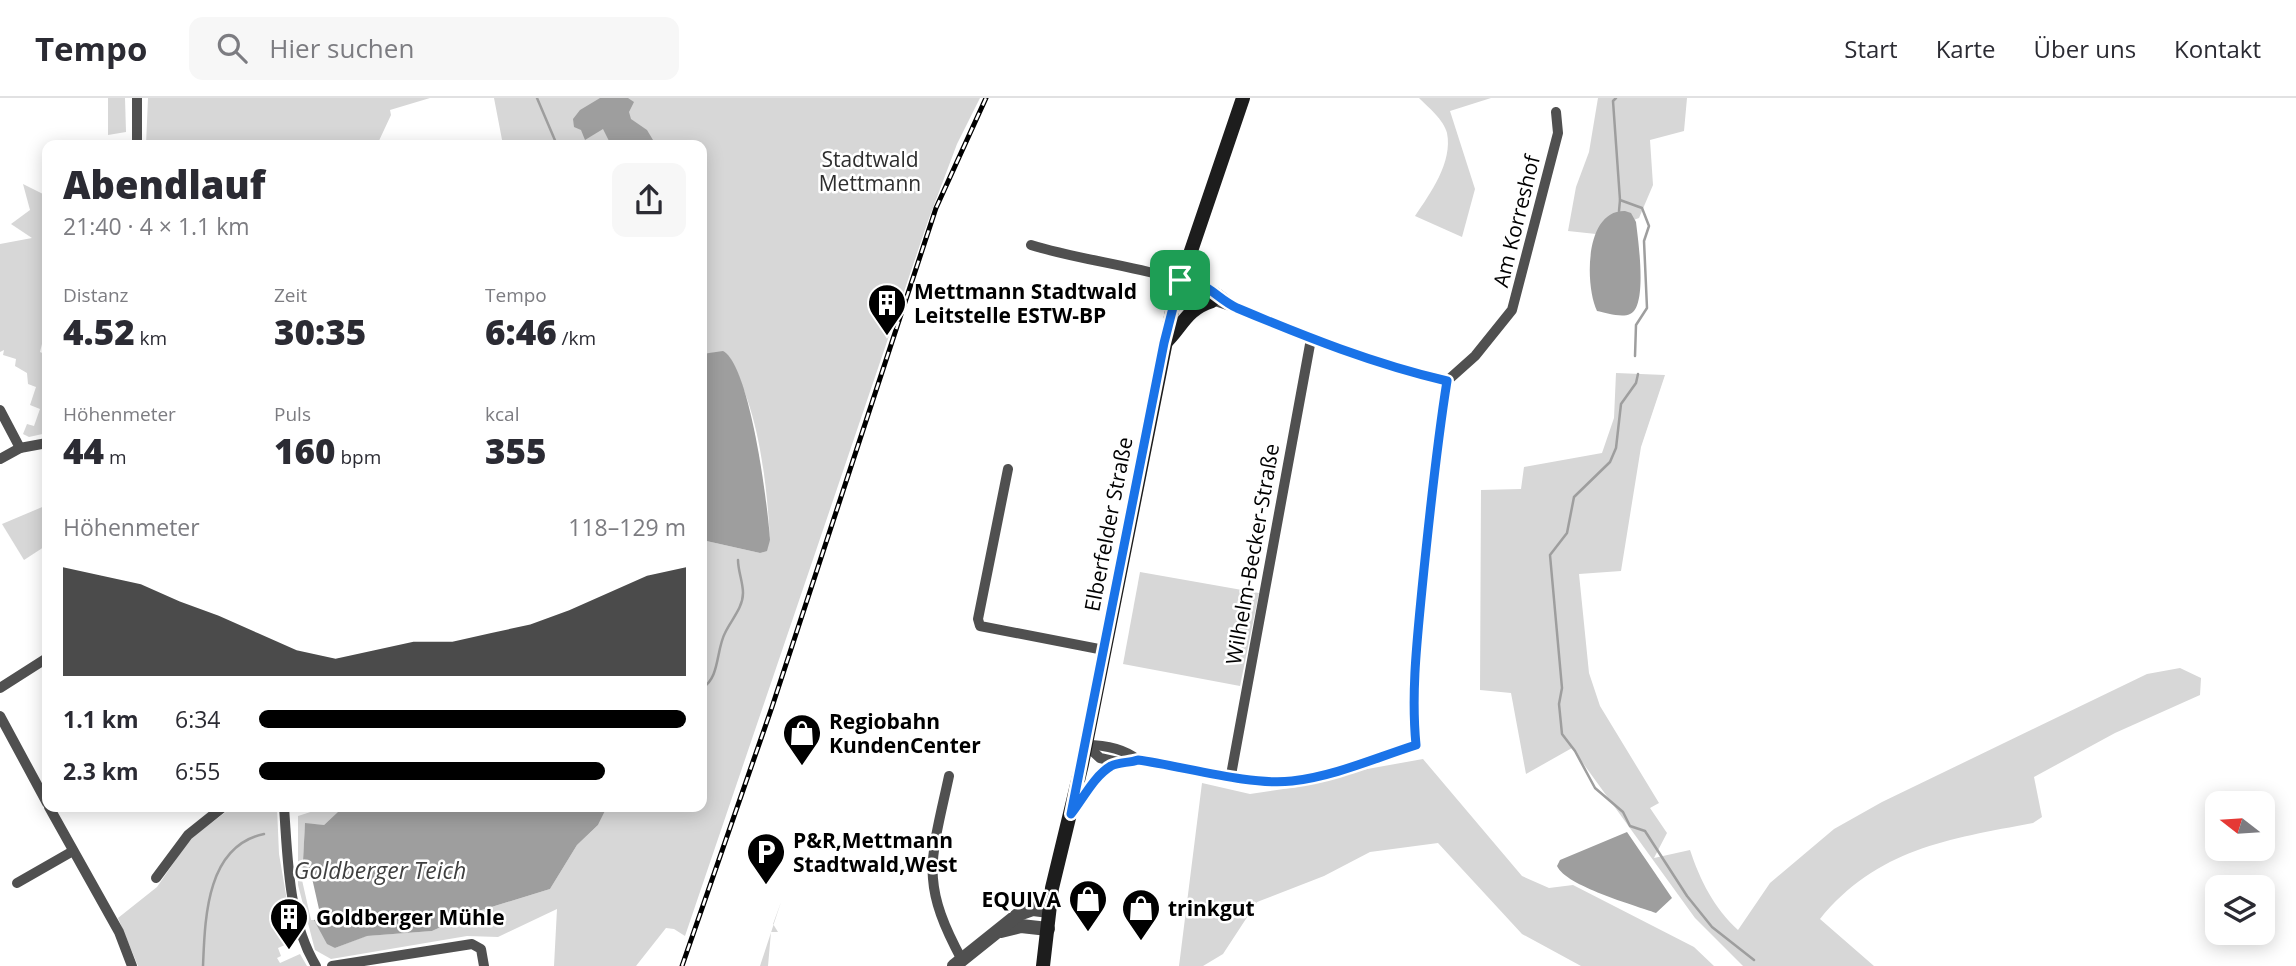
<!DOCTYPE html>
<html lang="de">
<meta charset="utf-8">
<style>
body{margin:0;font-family:"Open Sans",sans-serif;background:#f7f7f7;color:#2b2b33;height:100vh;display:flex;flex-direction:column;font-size:26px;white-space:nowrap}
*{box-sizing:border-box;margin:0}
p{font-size:23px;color:#7c7c81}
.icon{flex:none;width:38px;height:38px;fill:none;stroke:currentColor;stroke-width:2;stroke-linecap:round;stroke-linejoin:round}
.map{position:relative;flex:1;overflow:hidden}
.details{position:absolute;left:42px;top:42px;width:665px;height:672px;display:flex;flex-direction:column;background:#fff;border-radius:14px;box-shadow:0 4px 18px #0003}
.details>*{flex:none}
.needle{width:46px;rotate:287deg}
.buttons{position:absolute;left:2205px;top:693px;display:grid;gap:14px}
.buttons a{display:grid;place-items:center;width:70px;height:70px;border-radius:14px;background:#fff;box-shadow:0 4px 18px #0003;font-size:35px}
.pin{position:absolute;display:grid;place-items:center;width:60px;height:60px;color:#fff;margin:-30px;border-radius:14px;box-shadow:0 4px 10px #0006}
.round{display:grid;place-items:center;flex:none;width:74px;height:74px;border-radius:14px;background:#f7f7f7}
.summary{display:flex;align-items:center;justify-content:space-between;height:119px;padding:0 21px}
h1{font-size:38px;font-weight:800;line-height:52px}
.stats{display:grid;grid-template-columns:repeat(3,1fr);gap:10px;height:119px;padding:7px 21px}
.stats div{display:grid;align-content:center}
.stats b{font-size:35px;font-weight:800}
.stats small{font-size:19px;font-weight:400}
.stats p{font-size:19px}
.chart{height:196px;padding:14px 21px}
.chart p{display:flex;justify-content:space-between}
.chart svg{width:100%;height:126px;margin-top:7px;fill:#000;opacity:.7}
ul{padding:0 21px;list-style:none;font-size:23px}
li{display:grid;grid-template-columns:112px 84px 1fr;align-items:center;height:52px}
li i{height:18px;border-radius:9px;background:#000}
header{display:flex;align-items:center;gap:42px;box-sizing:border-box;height:98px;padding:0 35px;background:#fff;border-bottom:2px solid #e1e1e2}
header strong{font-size:33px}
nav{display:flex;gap:38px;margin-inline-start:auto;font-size:24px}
.search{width:490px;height:63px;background:#f7f7f7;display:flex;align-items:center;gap:18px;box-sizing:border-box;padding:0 24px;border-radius:14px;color:#7c7c81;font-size:26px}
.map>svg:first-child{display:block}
.green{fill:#d7d7d7}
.water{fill:#9e9e9e}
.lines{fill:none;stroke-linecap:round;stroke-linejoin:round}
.stream{stroke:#9e9e9e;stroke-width:2.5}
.minor{stroke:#505050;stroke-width:10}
.tertiary{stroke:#505050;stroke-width:14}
.secondary{stroke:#1d1d1d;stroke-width:14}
.rail-casing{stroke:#000;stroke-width:5}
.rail{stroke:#fff;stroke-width:2.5;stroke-dasharray:8;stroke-linecap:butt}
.route-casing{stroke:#fff;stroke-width:14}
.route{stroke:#1a73e8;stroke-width:9}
.labels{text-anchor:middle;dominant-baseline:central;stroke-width:5;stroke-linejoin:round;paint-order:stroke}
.park-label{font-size:21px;fill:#2e2e2e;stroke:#fff}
.street-label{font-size:21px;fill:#000;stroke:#fff}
.poi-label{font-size:21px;font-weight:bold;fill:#000;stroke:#fff;text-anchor:start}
.water-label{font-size:23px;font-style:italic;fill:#3f3f3f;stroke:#fff}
</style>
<header>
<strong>Tempo</strong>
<div class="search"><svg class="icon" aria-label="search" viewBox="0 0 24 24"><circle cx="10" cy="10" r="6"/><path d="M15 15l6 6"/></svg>Hier suchen</div>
<nav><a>Start</a><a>Karte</a><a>Über uns</a><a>Kontakt</a></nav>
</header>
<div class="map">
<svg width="2296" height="868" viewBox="0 0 2296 868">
<rect width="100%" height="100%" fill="#fff"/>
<!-- green -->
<g class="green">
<polygon points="108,0 125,0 126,34 108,37"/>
<polygon points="148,0 430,0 390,12 391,17 377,47 146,47"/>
<path d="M494,0H980L957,46L928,123L685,838L674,831L666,830L636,868H554L557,811L498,839L467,838L331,861L315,852L298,787V718L326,709H365L341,711L324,727L305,726L302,782L311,822H314L335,850L366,838L432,833L472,815L550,791L577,747L598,727L607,709H702V442L760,455L770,442C767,386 758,298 723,254L702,256V47H503Z"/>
<path d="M1419,0H1491L1450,13L1475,91L1462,139L1415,118C1430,96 1453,64 1447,35C1444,22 1428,9 1419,0Z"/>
<polygon points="1598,0 1687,0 1684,33 1650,42 1653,87 1639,120 1596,136 1568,133 1576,89 1589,54"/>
<polygon points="23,86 47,98 47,248 42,246 40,254 47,257 47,335 29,339 23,336 27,326 34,328 40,311 30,307 36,289 28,286 27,275 15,268 16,261 3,257 4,252 0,254 0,146 32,140 11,126 30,112"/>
<path d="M1616,275L1665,277L1641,349L1621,473L1579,476L1589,575L1600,608L1659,705L1650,710L1667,735L1654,760L1690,752C1700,782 1714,810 1738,832L1770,785L1834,731L1882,704L2147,576L2180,570L2201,580L2200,597L2115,635L2034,679L2042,719L2033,725C1948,741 1877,751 1820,821L1874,868H1743L1695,820L1572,650L1526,676L1511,595L1480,592L1481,392L1521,391L1524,369L1602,355L1614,320Z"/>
<polygon points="47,407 47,447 24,462 2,426"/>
<polygon points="1140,474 1259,495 1240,588 1123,566"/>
<polygon points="1423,661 1522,778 1549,790 1573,787 1694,849 1714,868 1581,868 1522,836 1438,745 1370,754 1324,778 1257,804 1223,856 1203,868 1179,868 1202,685 1250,696 1297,689 1345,675"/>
<polygon points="277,709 279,756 294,843 278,850 281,858 277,860 280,865 300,856 307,868 138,868 118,820 157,789 190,741 231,710"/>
<polygon points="781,804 773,826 778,834 771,834 768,868 760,868"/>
</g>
<!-- water -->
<g class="water">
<polygon points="600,0 628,0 634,4 629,14 631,21 647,32 656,47 611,47 603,31 585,42 581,32 574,29 573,21 580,12"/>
<path d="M1625,113L1631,115L1636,124C1638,141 1648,209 1630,216C1622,220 1606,215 1597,213C1585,188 1584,112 1625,113Z"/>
<path d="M723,253C750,267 768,409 770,442L767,453L760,455L702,442V256Z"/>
<polygon points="365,709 607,709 598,727 577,747 550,791 472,815 432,833 367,838 335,850 327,846 314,822 321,820 312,780 302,782 305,725 324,727 341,711"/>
<path d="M1627,734L1672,800L1656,815C1634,807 1566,788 1557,768L1560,762Z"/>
</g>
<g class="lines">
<!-- stream -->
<g class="stream">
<polyline points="537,0 557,47"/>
<polyline points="1616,0 1613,3 1620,102 1642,110 1649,128 1644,143 1647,210 1636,227 1635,258"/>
<polyline points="1619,113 1620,102"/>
<polyline points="1638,276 1636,285 1621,306 1616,350 1610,364 1574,399 1567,435 1550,457 1562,590 1559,606 1562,636 1575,653 1595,690 1623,714 1630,728 1645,733 1687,798 1712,829 1754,862"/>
<path d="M702,590C720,580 716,552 725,535C731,522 743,510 743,495C743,484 738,473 738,462"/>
<path d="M203,868C205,821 206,748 264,736"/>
</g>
<!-- minor -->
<g class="minor">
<polyline points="137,47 137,0"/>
<path d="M1031,147C1076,161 1123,166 1168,179C1199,189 1203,181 1231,206"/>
<path d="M1180,182C1201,203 1227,205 1253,216C1317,241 1379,267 1447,283"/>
<polyline points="1447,283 1475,258 1512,212 1558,35 1556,14"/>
<polyline points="0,312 20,350"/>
<polyline points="0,361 20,350 47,345"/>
<polyline points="1008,371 978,521 980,528 1104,552"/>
<polyline points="0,590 47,560"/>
<polyline points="0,618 47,705"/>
<path d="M1086,647C1105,647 1123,650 1138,662"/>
<polyline points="1086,647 1100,660 1122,665"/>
<polyline points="1231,677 1311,241"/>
<path d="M949,678C931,762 919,783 962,862"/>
<polyline points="49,709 119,834 132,868"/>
<path d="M284,709C288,763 288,821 316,868"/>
<path d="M1071,716C1083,701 1093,678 1111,668C1119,664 1129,665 1138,662C1183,669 1249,688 1292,683C1335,678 1375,660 1416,647C1411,595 1417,543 1422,491C1429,421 1436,352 1447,283"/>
<polyline points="156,780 188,737 223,709"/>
<polyline points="17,785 73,753"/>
<polyline points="332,868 472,846 481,851 484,868"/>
</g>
<!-- tertiary -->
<g class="tertiary">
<polyline points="1001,833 1021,828 1048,831"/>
<polyline points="954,868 1019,816 1033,811 1049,813"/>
</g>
<!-- secondary -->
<g class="secondary">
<path d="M1165,245C1182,229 1186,211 1212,203"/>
<polyline points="1043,868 1052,790 1082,666 1174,203 1243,0"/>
</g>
<defs>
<polyline id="rail" points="682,868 772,609 936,110 986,0"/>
</defs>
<!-- rail casing -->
<use href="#rail" class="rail-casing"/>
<!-- rail -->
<use href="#rail" class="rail"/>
</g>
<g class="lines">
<defs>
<path id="route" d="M1180,182C1210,184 1214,199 1237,210C1306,239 1374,266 1447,283C1436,352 1429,421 1422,491C1417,543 1411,595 1416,647C1375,660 1335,678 1292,683C1249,688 1183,668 1138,662C1129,665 1119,664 1111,668C1094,678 1083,701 1071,716L1164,245Z"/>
</defs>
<!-- route casing -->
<use href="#route" class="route-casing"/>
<!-- route -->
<use href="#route" class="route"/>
</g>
<!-- icons -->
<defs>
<symbol id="building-pin" viewBox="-11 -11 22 30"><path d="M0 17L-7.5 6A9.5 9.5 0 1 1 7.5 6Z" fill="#000" stroke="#fff"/><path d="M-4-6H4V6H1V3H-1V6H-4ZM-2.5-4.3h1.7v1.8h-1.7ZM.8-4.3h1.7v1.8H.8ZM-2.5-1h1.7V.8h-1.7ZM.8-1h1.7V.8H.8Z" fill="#fff"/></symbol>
<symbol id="shop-pin" viewBox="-11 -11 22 30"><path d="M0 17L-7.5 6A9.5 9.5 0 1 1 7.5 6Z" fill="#000" stroke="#fff"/><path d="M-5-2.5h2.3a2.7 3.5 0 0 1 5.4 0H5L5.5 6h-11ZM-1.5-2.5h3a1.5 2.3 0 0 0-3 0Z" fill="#fff"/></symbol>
<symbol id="parking-pin" viewBox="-11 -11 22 30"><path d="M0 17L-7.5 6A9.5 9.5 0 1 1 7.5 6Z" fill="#000" stroke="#fff"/><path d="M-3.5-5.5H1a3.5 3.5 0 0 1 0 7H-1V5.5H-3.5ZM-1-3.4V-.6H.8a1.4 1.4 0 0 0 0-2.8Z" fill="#fff"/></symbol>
</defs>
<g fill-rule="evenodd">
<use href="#building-pin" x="865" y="183" width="44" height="60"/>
<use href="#shop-pin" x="780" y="613" width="44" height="60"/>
<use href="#parking-pin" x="744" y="732" width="44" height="60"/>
<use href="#shop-pin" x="1066" y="779" width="44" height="60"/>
<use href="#shop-pin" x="1119" y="788" width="44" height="60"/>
<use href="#building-pin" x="267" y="797" width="44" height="60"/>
</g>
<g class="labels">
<!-- park labels -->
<g class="park-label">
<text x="870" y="61">Stadtwald<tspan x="870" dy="24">Mettmann</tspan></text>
</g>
<!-- street labels -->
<g class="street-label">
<text transform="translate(1516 123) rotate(-76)">Am Korreshof</text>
<text transform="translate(1108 426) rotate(-79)">Elberfelder Straße</text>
<text transform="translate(1252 456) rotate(-80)">Wilhelm-Becker-Straße</text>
</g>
<!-- poi labels -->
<g class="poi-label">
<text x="914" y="193">Mettmann Stadtwald<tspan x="914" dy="24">Leitstelle ESTW-BP</tspan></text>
<text x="829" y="623">Regiobahn<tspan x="829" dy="24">KundenCenter</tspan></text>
<text x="793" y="742">P&amp;R,Mettmann<tspan x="793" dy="24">Stadtwald,West</tspan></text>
<text x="1061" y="801" text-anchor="end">EQUIVA</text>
<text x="1168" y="810">trinkgut</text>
<text x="316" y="819">Goldberger Mühle</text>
</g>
<!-- water labels -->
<g class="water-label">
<text x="380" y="772">Goldberger Teich</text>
</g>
</g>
</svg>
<div class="buttons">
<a><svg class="needle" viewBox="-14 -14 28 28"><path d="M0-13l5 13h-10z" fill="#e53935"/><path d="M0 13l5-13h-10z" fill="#7c7c81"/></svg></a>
<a><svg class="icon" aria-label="layers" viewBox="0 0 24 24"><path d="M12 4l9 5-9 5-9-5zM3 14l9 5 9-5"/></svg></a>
</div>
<div class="pin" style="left:1180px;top:182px;background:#1e9e55"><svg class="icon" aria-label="arrive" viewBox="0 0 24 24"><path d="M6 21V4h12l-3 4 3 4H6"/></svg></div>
<section class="details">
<div class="summary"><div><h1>Abendlauf</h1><p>21:40 · 4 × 1.1 km</p></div><a class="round"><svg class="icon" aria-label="share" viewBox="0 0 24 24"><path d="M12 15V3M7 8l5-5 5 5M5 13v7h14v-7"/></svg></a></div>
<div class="stats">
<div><p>Distanz</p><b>4.52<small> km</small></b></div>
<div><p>Zeit</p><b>30:35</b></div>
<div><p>Tempo</p><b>6:46<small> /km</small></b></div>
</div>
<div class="stats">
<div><p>Höhenmeter</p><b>44<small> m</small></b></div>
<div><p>Puls</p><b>160<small> bpm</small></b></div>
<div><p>kcal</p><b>355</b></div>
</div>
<div class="chart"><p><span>Höhenmeter</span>118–129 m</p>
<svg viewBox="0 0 160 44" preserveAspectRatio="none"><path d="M0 44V6L10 9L20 12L30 18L40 23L50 29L60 35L70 38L80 35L90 32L100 32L110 29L120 26L130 21L140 15L150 9L160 6V44z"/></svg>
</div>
<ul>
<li><b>1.1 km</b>6:34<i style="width:100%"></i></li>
<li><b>2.3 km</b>6:55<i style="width:81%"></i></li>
</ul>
</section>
</div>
